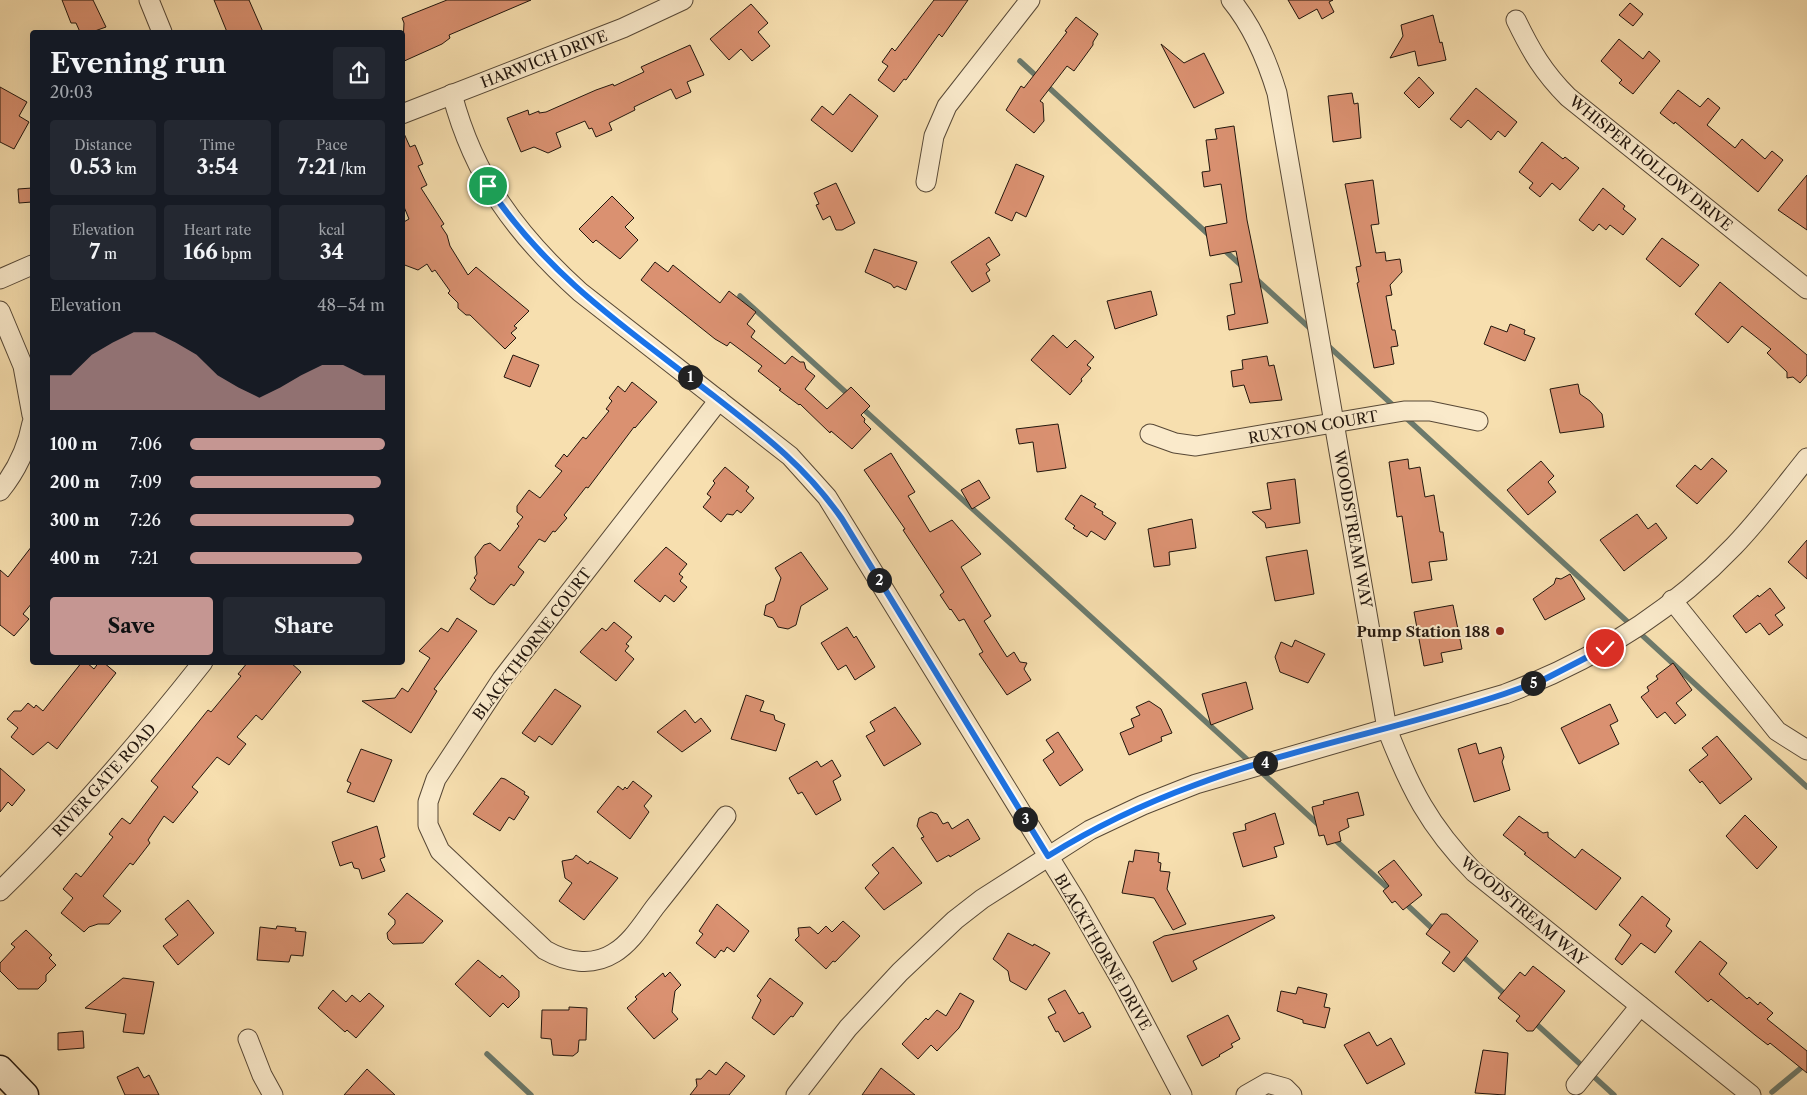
<!DOCTYPE html>
<meta charset="utf-8">
<style>
body{margin:0;font-family:"Libre Caslon Text",serif;background:#242831;color:#f1f3f6;height:100vh;display:flex;flex-direction:column;font-size:19px;white-space:nowrap}
*{box-sizing:border-box;margin:0}
p{font-size:16px;color:#9ea1a6}
.icon{flex:none;width:28px;height:28px;fill:none;stroke:currentColor;stroke-width:2;stroke-linecap:round;stroke-linejoin:round}
.map{position:relative;flex:1;overflow:hidden}
.details{position:absolute;left:30px;top:30px;width:375px;height:635px;display:flex;flex-direction:column;background:#171b24;border-radius:5px;box-shadow:0 5px 20px #0002}
.details>*{flex:none}
.pin{position:absolute;display:grid;place-items:center;width:42px;height:42px;color:#fff;margin:-21px;border:2px solid #fff;border-radius:50%;box-shadow:0 1px 5px #0007}
.km{position:absolute;width:25px;height:25px;margin:-12px;border-radius:50%;background:#222;color:#fff;font-size:14px;line-height:25px;text-align:center}
.round{display:grid;place-items:center;flex:none;width:52px;height:52px;border-radius:5px;background:#242831}
.overview{display:flex;align-items:center;justify-content:space-between;height:85px;padding:0 20px}
h1{font-size:28px;font-weight:700;line-height:38px}
.figures{display:grid;grid-template-columns:repeat(3,1fr);gap:8px;height:85px;padding:5px 20px}
.figures div{display:grid;align-content:center;border-radius:5px;background:#242831;text-align:center}
.figures b{font-size:21px;font-weight:700}
.figures small{font-size:14px;font-weight:400}
.figures p{font-size:14px}
.chart{height:140px;padding:10px 20px}
.chart p{display:flex;justify-content:space-between}
.chart svg{width:100%;height:90px;margin-top:5px;fill:#c59692;opacity:.7}
.button{display:flex;gap:10px;margin-top:auto;padding:10px 20px}
.button a{flex:1;height:58px;border-radius:5px;background:#c59692;color:#111;font-size:20px;font-weight:700;line-height:58px;text-align:center}
.button a+a{background:#242831;color:#f1f3f6}
ul{padding:0 20px;list-style:none;font-size:16px}
li{display:grid;grid-template-columns:80px 60px 1fr;align-items:center;height:38px}
li i{height:12px;border-radius:6px;background:#c59692}
.map>svg:first-child{display:block}
.lines{fill:none;stroke-linecap:round;stroke-linejoin:round}
.stream{stroke:#6c7a6c;stroke-width:5.5}
.building{fill:#da9171;stroke:#22160d}
.minor-casing{stroke:#574836;stroke-width:21}
.secondary-casing{stroke:#22160d;stroke-width:29}
.minor{stroke:#faeacb;stroke-width:19}
.secondary{stroke:#faeacb;stroke-width:26}
.route-casing{stroke:#fff;stroke-width:10}
.route{stroke:#1a73e8;stroke-width:6}
.poi-dot{fill:#8f2418;stroke:#faeacb;stroke-width:2}
.labels{text-anchor:middle;dominant-baseline:central;stroke-width:4;stroke-linejoin:round;paint-order:stroke}
.street-label{font-size:15px;fill:#22160d;stroke:#faeacb}
.poi-label{font-size:15px;font-weight:bold;fill:#22160d;stroke:#faeacb;text-anchor:end}
</style>
<div class="map">
<svg width="1807" height="1095" viewBox="0 0 1807 1095">
<rect width="100%" height="100%" fill="#f7dfaf"/>
<filter id="stains"><feTurbulence type="fractalNoise" baseFrequency=".004" numOctaves="4"/><feColorMatrix values="0 0 0 0 .2 0 0 0 0 .09 0 0 0 0 .02 0 0 0 .5 -.17"/></filter>
<radialGradient id="worn" r=".72"><stop offset=".6" stop-color="#630" stop-opacity="0"/><stop offset="1" stop-color="#630" stop-opacity=".3"/></radialGradient>
<g class="lines">
<!-- stream -->
<g class="stream">
<polyline points="1020,61 1210,236"/>
<polyline points="1222,248 1243,267"/>
<polyline points="1255,278 1313,331"/>
<polyline points="740,296 851,397"/>
<polyline points="1325,343 1396,408"/>
<polyline points="861,407 1251,763"/>
<polyline points="1404,416 1807,787"/>
<polyline points="1258,769 1321,827"/>
<polyline points="1332,837 1391,891"/>
<polyline points="1404,902 1436,932"/>
<polyline points="1459,953 1508,997"/>
<polyline points="1533,1021 1614,1095"/>
<polyline points="487,1054 531,1095"/>
<polyline points="1772,1092 1807,1063"/>
</g>
</g>
<!-- building -->
<g class="building">
<polygon points="62,0 93,0 106,27 92,32 80,32 76,23 71,23"/>
<polygon points="214,0 249,0 263,32 227,32"/>
<polygon points="447,0 531,0 449,35 450,38 442,44 402,62 404,23 402,18"/>
<polygon points="934,0 968,0 942,37 939,34 906,80 904,79 894,92 878,80 888,66 882,62 892,48 895,51"/>
<polygon points="1288,0 1333,0 1329,2 1334,12 1322,19 1317,9 1299,19"/>
<polygon points="1630,3 1643,14 1633,26 1619,15"/>
<polygon points="751,4 768,23 758,32 770,46 752,61 741,49 729,60 710,39"/>
<polygon points="1433,15 1440,43 1442,42 1446,60 1418,66 1415,51 1390,58 1403,36 1401,25"/>
<polygon points="1076,17 1098,34 1093,42 1093,45 1074,71 1067,66 1040,101 1043,103 1044,121 1034,133 1006,110 1021,86 1024,88 1067,32 1065,31"/>
<polygon points="1619,39 1643,59 1649,51 1660,61 1633,94 1619,83 1622,80 1601,61"/>
<polygon points="1161,44 1184,63 1204,53 1224,93 1194,108"/>
<polygon points="690,45 704,75 687,82 691,92 676,99 671,89 634,107 635,110 609,123 612,130 596,137 592,128 589,129 585,121 556,133 561,147 548,153 534,147 521,152 507,118 528,110 529,115 539,111 539,113 546,112 596,90 613,84 614,86 644,72 641,67"/>
<polygon points="1419,77 1434,93 1419,108 1404,93"/>
<polygon points="0,87 27,102 19,116 29,122 14,149 0,142"/>
<polygon points="1476,88 1517,122 1505,137 1498,131 1491,140 1468,120 1461,128 1450,119"/>
<polygon points="1678,90 1700,107 1708,98 1720,108 1707,125 1735,148 1742,139 1765,159 1772,151 1783,160 1758,192 1675,122 1674,124 1660,113"/>
<polygon points="1352,93 1354,104 1358,103 1361,138 1333,142 1328,96"/>
<polygon points="850,94 878,116 852,152 811,120 822,106 833,115"/>
<polygon points="1234,126 1247,220 1268,323 1229,330 1227,316 1235,314 1230,284 1242,282 1236,251 1210,256 1205,227 1227,223 1221,184 1204,187 1202,172 1210,171 1206,140 1217,139 1215,129"/>
<polygon points="402,129 410,147 415,145 423,164 418,166 427,185 421,188 444,224 441,226 447,235 450,246 468,275 476,267 529,311 514,326 517,328 511,333 516,338 505,349 470,315 466,315 458,308 458,303 448,293 450,291 435,270 432,272 427,264 418,270 402,264 402,223 409,219 402,202"/>
<polygon points="1542,142 1563,159 1565,157 1579,168 1560,190 1552,183 1540,197 1529,188 1533,183 1519,172"/>
<polygon points="1016,164 1044,176 1026,217 1016,212 1012,221 995,213"/>
<polygon points="1807,175 1807,230 1778,210"/>
<polygon points="1373,180 1379,224 1371,225 1376,253 1385,252 1386,261 1400,259 1402,272 1390,285 1392,295 1386,296 1392,330 1395,330 1398,346 1391,347 1394,364 1374,368 1357,283 1359,282 1356,267 1361,266 1345,184"/>
<polygon points="836,183 855,223 842,230 836,230 830,216 823,220 816,205 819,204 814,193"/>
<polygon points="32,188 32,202 19,203 18,189"/>
<polygon points="1603,188 1625,206 1623,209 1636,219 1623,235 1610,225 1606,230 1599,224 1593,231 1579,220"/>
<polygon points="612,196 634,218 625,227 638,240 620,259 596,240 593,243 579,229"/>
<polygon points="989,237 1000,255 986,264 990,270 986,273 990,281 972,292 951,262"/>
<polygon points="1662,238 1699,265 1680,287 1646,259"/>
<polygon points="874,249 917,262 906,290 897,286 894,288 891,284 865,272"/>
<polygon points="655,262 668,272 673,265 720,303 729,291 756,312 747,324 755,331 751,337 785,364 792,356 800,362 804,362 806,369 815,376 805,389 827,409 851,387 870,406 861,415 865,419 864,422 871,429 852,449 831,431 830,433 800,404 799,405 779,390 781,389 758,371 762,366 730,342 727,346 715,339 641,280"/>
<polygon points="1720,282 1807,355 1807,375 1800,383 1793,377 1787,378 1787,372 1767,353 1771,349 1742,326 1728,343 1695,314"/>
<polygon points="1151,291 1157,315 1115,329 1107,301"/>
<polygon points="1510,324 1525,330 1524,334 1535,338 1525,361 1484,344 1491,326 1507,332"/>
<polygon points="1053,335 1067,348 1075,340 1094,357 1087,365 1091,368 1081,379 1082,381 1070,395 1031,360"/>
<polygon points="513,355 539,365 530,387 504,377"/>
<polygon points="1267,356 1269,366 1274,365 1282,400 1250,403 1244,385 1233,387 1231,371 1243,369 1242,360"/>
<polygon points="632,382 657,402 635,428 634,427 588,488 586,487 564,515 567,518 555,532 553,531 545,542 539,539 518,567 524,572 514,586 511,584 494,605 489,603 470,589 476,580 474,578 477,574 475,557 484,545 490,543 500,551 519,526 517,524 523,517 517,512 517,506 529,490 540,498 562,471 555,466 564,454 567,457 583,437 586,439 609,411 606,409 612,401 609,398 618,386 625,392"/>
<polygon points="1578,384 1580,394 1590,401 1602,414 1604,427 1560,433 1550,389"/>
<polygon points="1058,424 1066,468 1037,472 1033,442 1019,444 1016,429"/>
<polygon points="891,453 915,492 908,496 930,532 952,520 981,554 961,567 991,616 984,621 1007,657 1014,652 1020,662 1027,663 1024,669 1031,680 1007,695 979,654 983,652 964,619 959,621 951,609 950,610 940,595 944,592 903,530 905,529 864,470"/>
<polygon points="1712,458 1727,471 1697,504 1676,486 1695,465 1701,470"/>
<polygon points="1408,459 1409,469 1420,467 1425,497 1434,495 1440,532 1443,532 1447,560 1429,562 1432,580 1412,583 1402,516 1397,517 1389,462"/>
<polygon points="1541,461 1554,476 1548,482 1556,492 1528,515 1507,490"/>
<polygon points="725,467 749,487 746,491 754,498 741,513 737,510 733,515 727,514 721,522 703,507 711,497 707,494 715,483 713,481"/>
<polygon points="1295,479 1300,523 1266,528 1265,523 1252,512 1271,509 1267,483"/>
<polygon points="979,480 990,498 972,509 961,490"/>
<polygon points="1081,495 1096,504 1094,507 1103,512 1102,514 1116,523 1105,540 1091,531 1087,537 1073,528 1075,526 1065,519"/>
<polygon points="1637,514 1648,529 1656,523 1667,538 1624,571 1600,540"/>
<polygon points="1192,519 1196,548 1169,552 1170,565 1154,567 1148,529"/>
<polygon points="1807,540 1807,579 1788,562"/>
<polygon points="32,546 32,603 23,614 29,619 14,636 0,625 0,570 8,577"/>
<polygon points="666,547 687,564 679,574 683,577 680,581 687,587 674,602 665,595 660,602 634,581"/>
<polygon points="1307,550 1314,594 1275,601 1266,557"/>
<polygon points="801,552 828,589 801,606 796,625 788,629 778,627 773,618 764,615 766,605 774,601 781,578 775,568"/>
<polygon points="1570,574 1585,599 1545,620 1533,599 1554,584 1556,578 1561,579"/>
<polygon points="1770,588 1785,608 1775,615 1783,625 1769,635 1760,623 1746,633 1733,616 1758,595 1759,597"/>
<polygon points="1453,605 1462,649 1441,653 1443,662 1424,666 1414,612"/>
<polygon points="457,618 477,631 434,689 437,691 411,733 362,701 395,698 402,688 408,692 430,658 419,651 441,628 448,632"/>
<polygon points="614,622 632,637 626,644 629,646 625,651 634,659 616,681 580,652 602,628 606,631"/>
<polygon points="847,627 854,638 856,636 875,667 855,680 846,665 838,670 821,643"/>
<polygon points="1295,640 1325,654 1308,683 1280,672 1275,657 1281,642 1292,647"/>
<polygon points="82,662 86,662 94,669 99,662 103,662 116,673 57,749 48,742 33,755 11,737 18,728 7,719 14,711 21,711 28,703 34,708 36,705 43,711"/>
<polygon points="248,662 290,662 301,672 262,720 256,715 237,737 246,744 229,765 217,757 192,787 198,792 173,823 164,816 148,840 150,843 133,865 130,863 103,896 121,911 109,924 98,924 89,927 84,932 61,913 73,898 63,889 76,873 81,877 113,837 109,834 122,818 130,824 158,787 151,781 208,710 211,712 241,676 238,674"/>
<polygon points="1673,663 1692,690 1676,703 1686,715 1675,724 1665,712 1657,718 1641,697 1649,691 1647,687 1658,679 1656,676"/>
<polygon points="1246,682 1253,709 1211,725 1202,694"/>
<polygon points="555,689 581,706 552,745 539,736 535,742 522,733"/>
<polygon points="746,695 764,701 760,711 774,715 775,720 785,724 776,751 731,739"/>
<polygon points="1149,701 1161,709 1172,733 1161,737 1162,741 1129,755 1120,733 1134,727 1131,719 1140,715 1136,707"/>
<polygon points="1610,704 1618,721 1610,725 1619,744 1579,764 1561,728"/>
<polygon points="895,707 921,744 884,766 866,736 875,731 870,722"/>
<polygon points="685,710 695,723 701,718 711,731 682,752 657,732"/>
<polygon points="1058,732 1083,770 1060,786 1043,760 1054,752 1046,740"/>
<polygon points="1717,736 1752,779 1720,804 1702,781 1700,783 1689,770 1708,755 1702,748"/>
<polygon points="1476,743 1479,754 1501,747 1504,757 1502,762 1510,790 1474,802 1458,749"/>
<polygon points="361,749 392,760 374,802 347,792 351,783 347,781"/>
<polygon points="832,760 841,776 833,781 841,800 816,815 802,792 798,794 789,778 817,761 821,767"/>
<polygon points="0,768 25,790 12,806 8,802 0,812"/>
<polygon points="501,778 505,779 525,792 524,794 529,797 514,820 509,817 500,831 473,814"/>
<polygon points="633,781 652,796 644,806 649,812 630,839 597,812 618,786 623,790 625,787 627,789"/>
<polygon points="1358,792 1364,815 1347,819 1349,827 1339,832 1341,841 1327,845 1324,835 1319,836 1312,807 1324,804 1323,801"/>
<polygon points="931,812 937,814 943,824 948,822 952,829 968,819 980,839 950,857 949,855 937,862 921,838 924,837 917,826 919,818"/>
<polygon points="1275,813 1284,844 1274,847 1277,857 1243,867 1233,833 1246,830 1245,824"/>
<polygon points="1745,815 1777,847 1757,869 1726,836"/>
<polygon points="1519,816 1543,833 1548,832 1548,837 1575,858 1582,849 1621,878 1596,910 1524,854 1526,853 1503,835"/>
<polygon points="377,826 385,857 380,859 385,871 362,879 359,869 354,868 352,862 340,866 332,842"/>
<polygon points="893,847 922,883 884,910 865,888 879,873 872,865"/>
<polygon points="1135,850 1159,853 1158,862 1161,863 1160,871 1170,872 1167,889 1186,924 1173,930 1154,898 1122,893 1129,861 1133,862"/>
<polygon points="576,855 588,864 590,861 618,878 584,920 559,901 572,883 565,878 562,861 573,859"/>
<polygon points="1394,860 1422,895 1403,910 1395,901 1392,903 1383,891 1389,886 1378,872"/>
<polygon points="407,893 443,921 423,943 393,944 388,939 387,933 395,924 395,920 388,914"/>
<polygon points="1642,896 1670,919 1666,926 1672,931 1655,953 1641,943 1622,965 1615,959 1631,935 1619,925"/>
<polygon points="188,900 214,933 178,965 163,946 178,935 165,919"/>
<polygon points="717,904 749,931 734,952 727,947 724,952 721,950 715,958 696,943 703,934 699,931"/>
<polygon points="1441,914 1447,914 1478,941 1454,972 1442,963 1450,952 1426,934"/>
<polygon points="1273,915 1275,918 1193,961 1197,969 1172,982 1153,942 1164,936"/>
<polygon points="843,921 860,936 835,962 833,961 826,969 795,940 799,936 798,928 810,927 818,934 826,926 832,932"/>
<polygon points="277,926 296,928 295,931 306,932 303,956 291,955 289,962 257,960 260,927 276,929"/>
<polygon points="26,930 52,955 49,958 56,965 46,975 46,981 38,989 18,989 0,971 0,963 15,947 11,944"/>
<polygon points="1008,933 1033,946 1034,944 1050,953 1026,990 1010,981 1008,971 993,959"/>
<polygon points="1700,941 1727,963 1719,974 1747,999 1749,997 1758,1005 1760,1002 1773,1013 1767,1019 1807,1051 1807,1073 1770,1043 1768,1045 1755,1035 1711,999 1708,1002 1675,972"/>
<polygon points="478,960 500,978 502,975 519,991 519,997 508,1008 503,1003 490,1017 455,984"/>
<polygon points="1533,966 1565,991 1533,1031 1527,1031 1516,1021 1520,1016 1498,998 1520,972 1525,976"/>
<polygon points="670,972 681,985 675,991 672,1012 678,1019 654,1039 627,1008 637,999 635,997 663,973 665,977"/>
<polygon points="123,978 154,982 144,1034 123,1032 126,1014 85,1008"/>
<polygon points="770,978 803,1003 793,1017 791,1016 774,1035 752,1018 761,1000 757,996"/>
<polygon points="1298,987 1327,994 1324,1007 1330,1008 1325,1028 1303,1023 1303,1020 1277,1011 1281,991 1296,994"/>
<polygon points="333,990 346,1002 352,995 360,1002 369,993 384,1006 356,1038 347,1030 345,1032 318,1008"/>
<polygon points="1065,990 1079,1014 1083,1012 1091,1027 1064,1042 1058,1031 1056,1032 1048,1017 1056,1013 1048,999"/>
<polygon points="960,993 974,1001 959,1028 937,1051 931,1045 918,1059 902,1044 926,1018 928,1020 937,1010 946,1016"/>
<polygon points="569,1007 587,1008 586,1040 579,1040 578,1052 573,1056 553,1055 551,1039 541,1038 542,1010 569,1010"/>
<polygon points="1228,1015 1240,1039 1231,1044 1233,1047 1219,1055 1220,1056 1202,1066 1187,1036"/>
<polygon points="83,1031 84,1048 58,1050 58,1033"/>
<polygon points="1369,1032 1377,1046 1391,1038 1405,1064 1367,1084 1344,1045"/>
<polygon points="1483,1050 1508,1053 1505,1095 1475,1093"/>
<polygon points="726,1062 745,1076 729,1095 690,1095 697,1086 696,1079 701,1079 709,1070 716,1075"/>
<polygon points="138,1067 144,1078 149,1075 159,1095 125,1095 117,1077"/>
<polygon points="881,1068 915,1095 862,1095"/>
<polygon points="367,1069 395,1095 344,1095"/>
</g>
<g class="lines">
<defs>
<g id="minor">
<polyline points="149,0 162,32"/>
<path d="M1231,0C1254,28 1267,60 1277,93L1387,729C1410,788 1429,826 1474,872L1751,1095"/>
<path d="M1516,20C1531,51 1543,72 1568,97L1807,289"/>
<path d="M452,94C474,178 517,235 580,292L790,456L827,497L1076,901L1124,985L1182,1095"/>
<polyline points="402,114 623,28 683,0"/>
<polyline points="926,182 934,136 947,106 1030,0"/>
<polyline points="0,279 32,265"/>
<polyline points="0,311 23,366 32,415"/>
<path d="M719,400L502,679L436,779L428,802V825L440,851L545,950C566,962 592,967 614,953C631,943 643,923 655,907C679,877 703,846 726,816"/>
<polyline points="1150,434 1175,443 1196,446 1404,411 1430,411 1478,421"/>
<path d="M0,491C17,470 27,449 32,423"/>
<polyline points="1672,600 1777,731 1807,750"/>
<path d="M0,891C73,820 139,743 203,662"/>
<polyline points="248,1039 262,1075 273,1095"/>
<polyline points="1576,1085 1640,1006"/>
<path d="M796,1095L848,1028L900,972L955,920L982,899L1090,830L1143,805L1196,784L1505,694C1590,662 1670,613 1734,546C1760,519 1783,488 1807,458"/>
<polyline points="1246,1095 1267,1083 1285,1088 1292,1095"/>
</g>
<polyline id="secondary" points="0,1069 25,1095"/>
</defs>
<!-- minor casing -->
<use href="#minor" class="minor-casing"/>
<!-- secondary casing -->
<use href="#secondary" class="secondary-casing"/>
<!-- minor -->
<use href="#minor" class="minor"/>
<!-- secondary -->
<use href="#secondary" class="secondary"/>
</g>
<g class="lines">
<defs>
<path id="route" d="M488,186C548,277 630,331 714,396C764,435 806,467 842,519L1048,856C1095,827 1143,804 1195,785C1295,747 1403,728 1504,694L1543,680L1605,648"/>
</defs>
<!-- route casing -->
<use href="#route" class="route-casing"/>
<!-- route -->
<use href="#route" class="route"/>
</g>
<!-- markers -->
<circle class="poi-dot" cx="1500" cy="631" r="5"/>
<g class="labels">
<!-- street labels -->
<g class="street-label">
<text transform="translate(544 59) rotate(-21)">HARWICH DRIVE</text>
<text transform="translate(1651 163) rotate(39)">WHISPER HOLLOW DRIVE</text>
<text transform="translate(1313 427) rotate(-10)">RUXTON COURT</text>
<text transform="translate(1353 529) rotate(80)">WOODSTREAM WAY</text>
<text transform="translate(532 644) rotate(-53)">BLACKTHORNE COURT</text>
<text transform="translate(104 780) rotate(-48)">RIVER GATE ROAD</text>
<text transform="translate(1524 911) rotate(40)">WOODSTREAM WAY</text>
<text transform="translate(1103 952) rotate(60)">BLACKTHORNE DRIVE</text>
</g>
<!-- poi labels -->
<g class="poi-label">
<text x="1490" y="631">Pump Station 188</text>
</g>
</g>
<rect width="100%" height="100%" filter="url(#stains)"/>
<rect width="100%" height="100%" fill="url(#worn)"/>
</svg>
<div class="pin" style="left:488px;top:186px;background:#1e9e55"><svg class="icon" aria-label="arrive" viewBox="0 0 24 24"><path d="M6 21V4h12l-3 4 3 4H6"/></svg></div>
<div class="pin" style="left:1605px;top:648px;background:#d93025"><svg class="icon" aria-label="check" viewBox="0 0 24 24"><path d="M5 12l5 5 9-10"/></svg></div>
<b class="km" style="left:690px;top:377px">1</b>
<b class="km" style="left:879px;top:580px">2</b>
<b class="km" style="left:1025px;top:819px">3</b>
<b class="km" style="left:1265px;top:763px">4</b>
<b class="km" style="left:1533px;top:683px">5</b>
<section class="details">
<div class="overview"><div><h1>Evening run</h1><p>20:03</p></div><a class="round"><svg class="icon" aria-label="share" viewBox="0 0 24 24"><path d="M12 15V3M7 8l5-5 5 5M5 13v7h14v-7"/></svg></a></div>
<div class="figures">
<div><p>Distance</p><b>0.53<small> km</small></b></div>
<div><p>Time</p><b>3:54</b></div>
<div><p>Pace</p><b>7:21<small> /km</small></b></div>
</div>
<div class="figures">
<div><p>Elevation</p><b>7<small> m</small></b></div>
<div><p>Heart rate</p><b>166<small> bpm</small></b></div>
<div><p>kcal</p><b>34</b></div>
</div>
<div class="chart"><p><span>Elevation</span>48–54 m</p>
<svg viewBox="0 0 160 44" preserveAspectRatio="none"><path d="M0 44V27L10 27L20 17L30 11L40 6L50 6L60 11L70 17L80 27L90 33L100 38L110 33L120 27L130 22L140 22L150 27L160 27V44z"/></svg>
</div>
<ul>
<li><b>100 m</b>7:06<i style="width:100%"></i></li>
<li><b>200 m</b>7:09<i style="width:98%"></i></li>
<li><b>300 m</b>7:26<i style="width:84%"></i></li>
<li><b>400 m</b>7:21<i style="width:88%"></i></li>
</ul>
<div class="button"><a>Save</a><a>Share</a></div>
</section>
</div>
